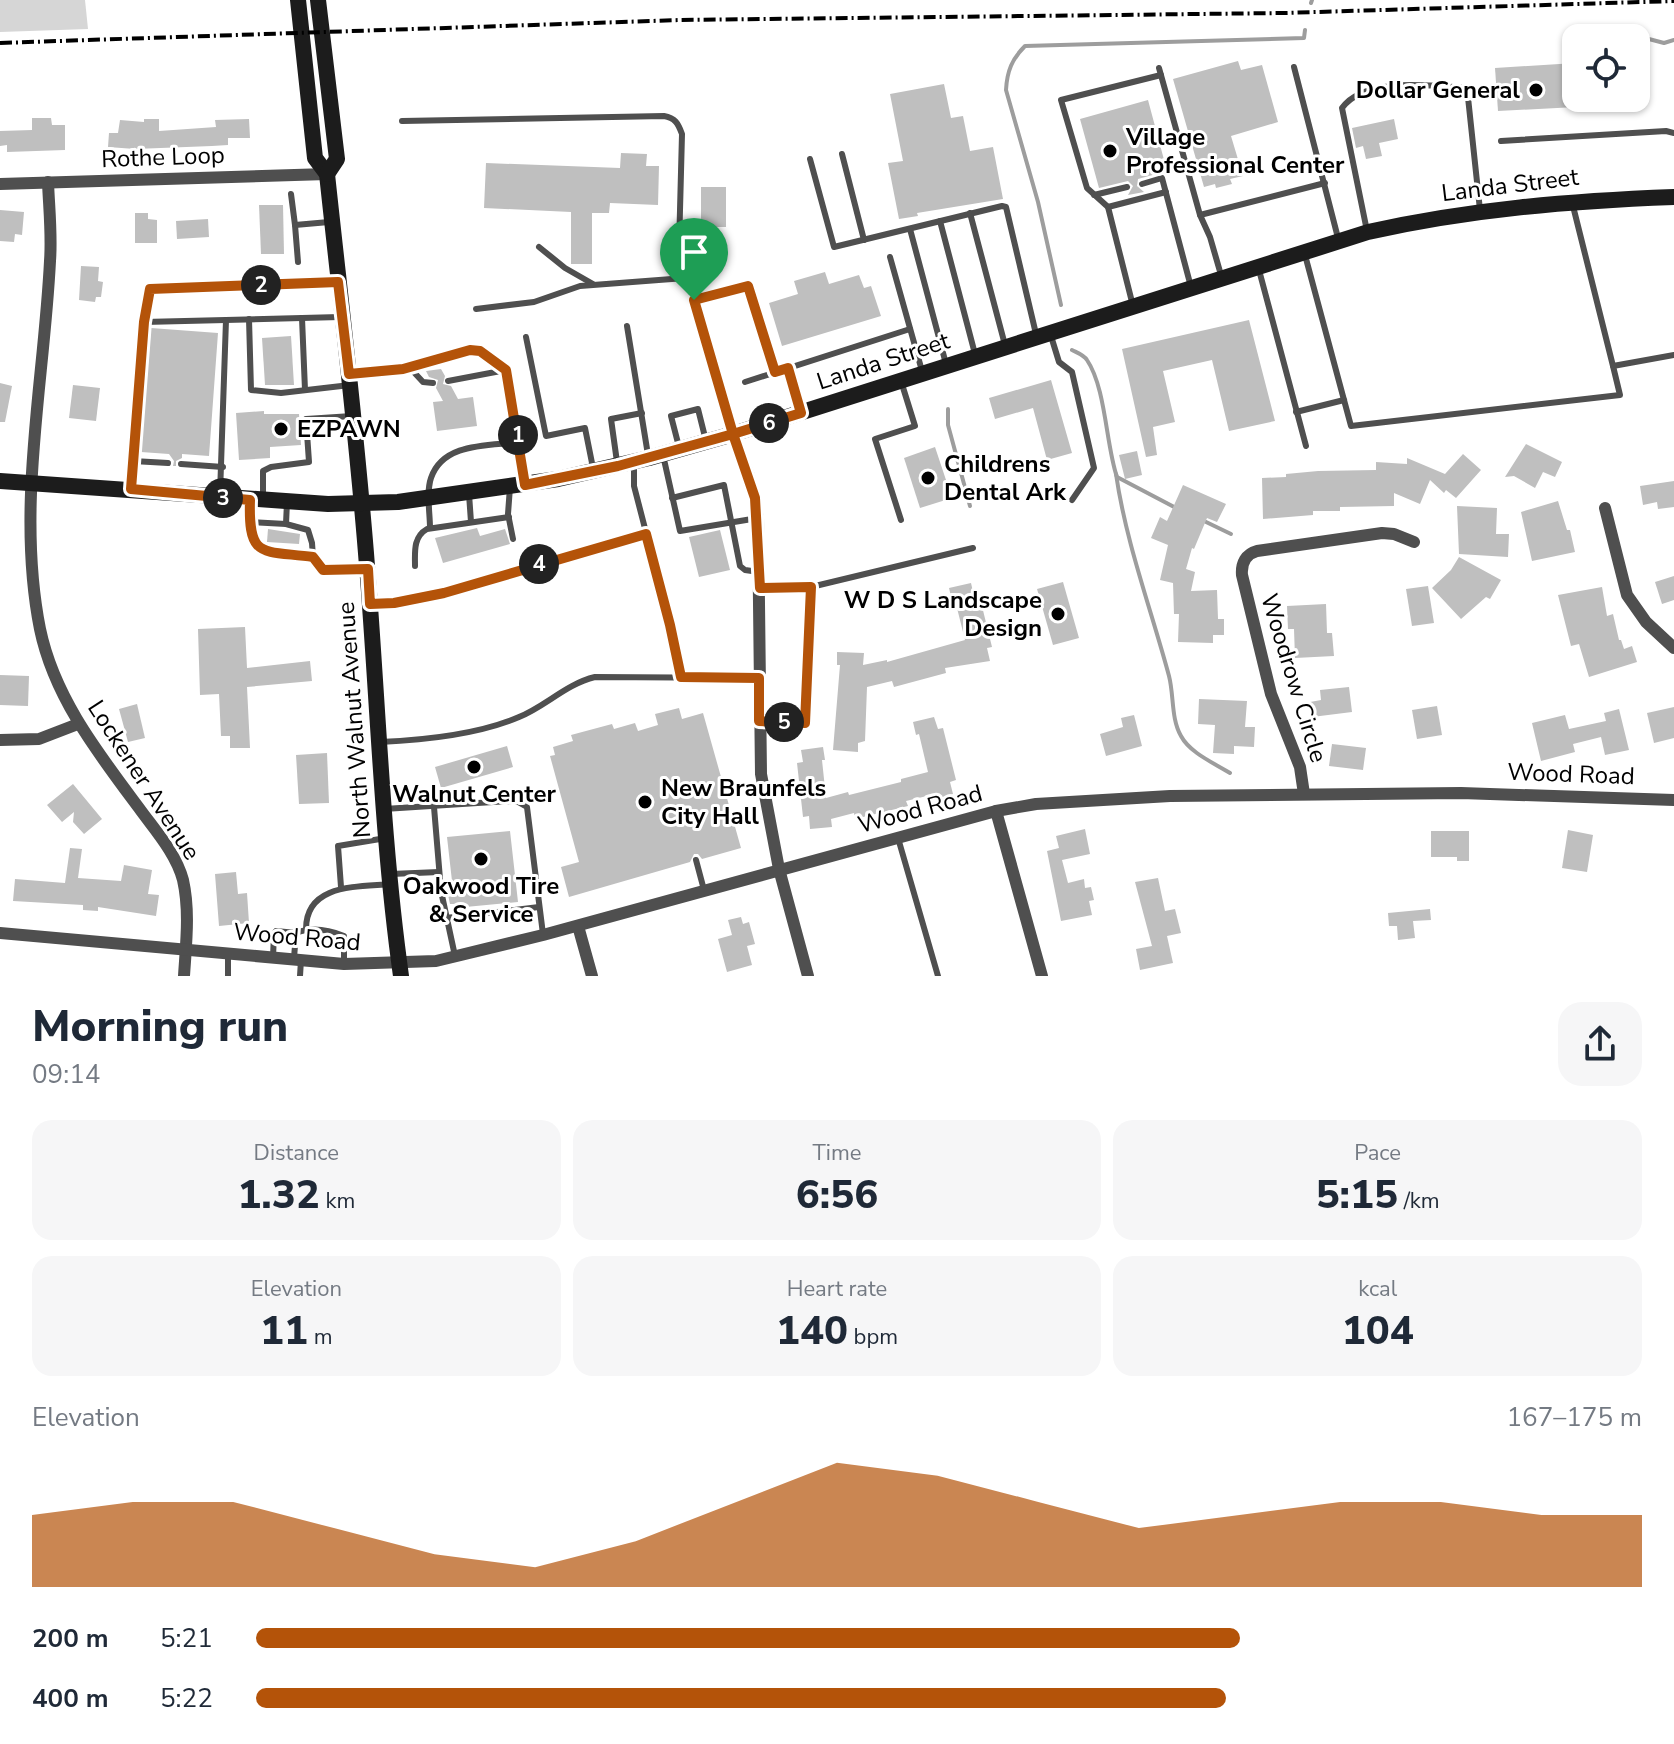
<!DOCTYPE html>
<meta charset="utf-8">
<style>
body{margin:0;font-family:"Nunito Sans",sans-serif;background:#f6f6f7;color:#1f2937;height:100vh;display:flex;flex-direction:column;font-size:30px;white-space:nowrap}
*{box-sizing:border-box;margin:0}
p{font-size:26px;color:#747a83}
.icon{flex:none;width:44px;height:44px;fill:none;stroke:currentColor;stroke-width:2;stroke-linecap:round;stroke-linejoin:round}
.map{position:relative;height:976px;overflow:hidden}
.drawer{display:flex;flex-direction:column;background:#fff;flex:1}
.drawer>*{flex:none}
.controls{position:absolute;left:1562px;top:24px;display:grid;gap:16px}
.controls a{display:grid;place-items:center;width:88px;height:88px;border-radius:16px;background:#fff;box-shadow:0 2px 6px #0004;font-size:40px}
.pin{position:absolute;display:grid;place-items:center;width:68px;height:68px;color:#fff;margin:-82px -34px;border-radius:50% 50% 50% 0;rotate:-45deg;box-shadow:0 0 8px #0007}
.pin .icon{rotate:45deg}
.km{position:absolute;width:40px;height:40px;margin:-20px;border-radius:50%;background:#222;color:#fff;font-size:22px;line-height:40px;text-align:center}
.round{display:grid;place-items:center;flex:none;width:84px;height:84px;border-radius:24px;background:#f6f6f7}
.head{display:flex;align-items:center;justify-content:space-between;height:136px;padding:0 32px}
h1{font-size:44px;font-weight:800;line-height:60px}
.metrics{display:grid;grid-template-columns:repeat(3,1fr);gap:12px;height:136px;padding:8px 32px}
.metrics div{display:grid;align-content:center;border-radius:20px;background:#f6f6f7;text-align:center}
.metrics b{font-size:40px;font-weight:800}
.metrics small{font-size:22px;font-weight:400}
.metrics p{font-size:22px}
.chart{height:224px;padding:16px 32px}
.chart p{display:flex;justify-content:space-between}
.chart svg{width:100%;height:144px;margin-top:8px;fill:#b45309;opacity:.7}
ul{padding:0 32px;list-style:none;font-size:26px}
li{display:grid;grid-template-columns:128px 96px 1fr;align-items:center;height:60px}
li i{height:20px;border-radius:10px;background:#b45309}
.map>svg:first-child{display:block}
.green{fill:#d6d6d6}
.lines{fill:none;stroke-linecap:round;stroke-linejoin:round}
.stream{stroke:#9d9d9d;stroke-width:4}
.building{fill:#bfbfbf}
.lane{stroke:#4f4f4f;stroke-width:6}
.street{stroke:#4f4f4f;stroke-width:12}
.secondary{stroke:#1c1c1c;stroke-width:16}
.rail{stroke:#000;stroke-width:4;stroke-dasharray:12 4 2 4;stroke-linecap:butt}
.route-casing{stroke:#fff;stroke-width:16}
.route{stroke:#b45309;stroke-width:10}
.poi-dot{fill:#000;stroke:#fff;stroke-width:3}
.labels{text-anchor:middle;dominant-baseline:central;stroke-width:6;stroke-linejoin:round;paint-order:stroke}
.poi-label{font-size:24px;font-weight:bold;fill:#000;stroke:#fff;text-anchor:start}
.street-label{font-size:24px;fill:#000;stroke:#fff}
</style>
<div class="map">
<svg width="1674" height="976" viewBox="0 0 1674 976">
<rect width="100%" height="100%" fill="#fff"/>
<!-- green -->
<polygon class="green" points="0,0 85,0 88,29 0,32"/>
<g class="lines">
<!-- stream -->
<g class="stream">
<polyline points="1311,3 1312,0"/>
<polyline points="1630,34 1664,43 1674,40"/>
<path d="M1061,305L1038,202L1006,90C1007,71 1012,59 1025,46L1304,38L1305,30"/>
<path d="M1072,350C1078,353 1084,355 1087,360C1106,388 1106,446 1117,477L1178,509"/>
<polyline points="948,409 948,425 970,506"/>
<path d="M1116,474C1126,543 1151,609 1169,676C1174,695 1171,719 1181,736C1190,753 1214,763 1230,773"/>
<polyline points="1204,521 1231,534"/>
</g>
</g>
<!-- building -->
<g class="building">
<polygon points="1238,61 1241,70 1262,65 1278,122 1231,136 1243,176 1230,179 1232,184 1216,188 1215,184 1204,187 1173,79"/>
<polygon points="1575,63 1576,107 1498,111 1495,68"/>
<polygon points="944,84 951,118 963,116 970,151 993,147 1003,199 917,213 918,216 899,219 888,163 903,161 890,94"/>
<polygon points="1148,100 1167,171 1138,179 1137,186 1144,192 1128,195 1133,186 1128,181 1099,188 1080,119"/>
<polygon points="32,118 51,118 52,125 65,125 65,150 7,152 7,145 0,146 0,131 32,130"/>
<polygon points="144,119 159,119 159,131 216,127 215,120 249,119 250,138 228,138 228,145 212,146 135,149 108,147 109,133 118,133 120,120 144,122"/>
<polygon points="1394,119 1398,139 1379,143 1382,156 1366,159 1363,146 1356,148 1352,128"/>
<polygon points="621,153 647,154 646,166 659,166 658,205 610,203 609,213 592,213 592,264 571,264 571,212 484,208 486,163 620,168"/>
<rect x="701" y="187" width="25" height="40"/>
<polygon points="259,205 283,205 284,254 261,254"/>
<polygon points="0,210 24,212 22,235 15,234 14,242 0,241"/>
<polygon points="135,213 148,213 148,219 157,220 157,243 135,243"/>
<polygon points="208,219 209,237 177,239 176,221"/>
<polygon points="81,266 99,267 98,281 103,282 101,297 96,297 95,302 79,300"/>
<polygon points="825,272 829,284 859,275 864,288 871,286 881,316 782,346 769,303 798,294 794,281"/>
<polygon points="1249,320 1275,421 1229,431 1212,360 1163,371 1175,422 1153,427 1157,455 1146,457 1122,349"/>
<polygon points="151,328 218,333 209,456 182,454 182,458 176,461 176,466 173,466 174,461 169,454 141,452"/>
<polygon points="291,336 294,385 265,385 262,338"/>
<polygon points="441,369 445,376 443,384 451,386 458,399 473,397 477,426 437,431 433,402 443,401 436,388 438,380 429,377 426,371"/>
<polygon points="1051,380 1072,453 1047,460 1033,408 995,419 989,398"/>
<polygon points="0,383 12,386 5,422 0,422"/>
<polygon points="73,385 100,388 96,421 69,418"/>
<polygon points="264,411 264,414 299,414 301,445 270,447 270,458 239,460 236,413"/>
<polygon points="1526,444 1562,462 1555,477 1543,472 1535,488 1514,476 1505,477"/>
<polygon points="935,447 952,498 920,508 904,458"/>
<polygon points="1137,451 1142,475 1125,479 1119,455"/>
<polygon points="1463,454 1481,470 1456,498 1446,490 1444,493 1430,480 1420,504 1394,493 1394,506 1340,507 1340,511 1313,511 1313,515 1263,519 1262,478 1286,477 1286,474 1318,471 1376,470 1376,462 1407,464 1407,458 1445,474"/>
<polygon points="1674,481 1674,507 1658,509 1657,502 1643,505 1640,486"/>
<polygon points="1183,485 1226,504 1217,522 1207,518 1194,549 1192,548 1186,569 1195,572 1191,591 1217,590 1218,619 1224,619 1224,635 1213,635 1213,643 1178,642 1179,614 1174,614 1173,583 1160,580 1168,545 1151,538 1160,517 1167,521"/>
<polygon points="1558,501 1567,530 1570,530 1575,552 1532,561 1521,512"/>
<polygon points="1457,506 1497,508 1496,534 1509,534 1508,557 1459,554"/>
<polygon points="477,528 480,536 505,529 510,544 443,563 435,538"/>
<polygon points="268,529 300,534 299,544 267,542"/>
<polygon points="720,530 730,570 699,577 689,537"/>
<polygon points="1459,557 1501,580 1490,599 1486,597 1461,619 1432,588 1451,570"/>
<polygon points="1674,576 1674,600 1662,604 1655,582"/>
<polygon points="1063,582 1079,638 1053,645 1037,589"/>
<polygon points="971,583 974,596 979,594 992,647 987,648 990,661 945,668 946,673 894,687 892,681 867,687 865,741 858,743 858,752 833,750 840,665 837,665 837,652 864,653 863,665 887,660 887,662 965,640 955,600 952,601 949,588"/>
<polygon points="1428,586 1434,623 1412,626 1406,589"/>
<polygon points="1602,587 1607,616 1613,614 1619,640 1621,640 1624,649 1632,646 1637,662 1589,677 1579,644 1571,646 1558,595"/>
<polygon points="1326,604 1327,633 1332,633 1334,656 1295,658 1294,629 1288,629 1287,606"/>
<polygon points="245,627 247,668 310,661 312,681 247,687 250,748 230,748 230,736 221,736 219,694 200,695 198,629"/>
<polygon points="0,675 29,676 28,706 0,705"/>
<polygon points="1349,687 1352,712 1312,717 1310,702 1321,700 1320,690"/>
<polygon points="1199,699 1247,701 1245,727 1255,727 1254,747 1234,746 1234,754 1213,753 1215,725 1198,724"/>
<polygon points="137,704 145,738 128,742 119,709"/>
<polygon points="1437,706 1442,735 1417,739 1412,710"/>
<polygon points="1674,707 1674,738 1654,743 1647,713"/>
<polygon points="679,708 682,719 703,713 741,848 702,859 698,854 694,854 690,862 569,897 561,867 579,862 550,756 555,755 553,747 573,741 571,735 612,724 614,729 635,723 638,731 658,725 655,714"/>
<polygon points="1619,709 1629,750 1605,755 1601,737 1573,744 1575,752 1541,761 1532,723 1565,715 1569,729 1606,721 1604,713"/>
<polygon points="1134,715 1142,746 1106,756 1100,734 1123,727 1121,718"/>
<polygon points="934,717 938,729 943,728 956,780 950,782 953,794 932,800 931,795 906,801 908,806 855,819 854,813 831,819 832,827 810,829 809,816 803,817 797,763 803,762 801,750 823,747 825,760 822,760 826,798 848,792 849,795 901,782 901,779 928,772 919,734 916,735 913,722"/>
<polygon points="1332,744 1366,748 1363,770 1329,766"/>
<polygon points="507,746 513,767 441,788 435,767"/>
<polygon points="327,753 329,803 299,804 296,755"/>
<polygon points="73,784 102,819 84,834 73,822 74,812 62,822 47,805"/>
<polygon points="1085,829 1090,854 1062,860 1068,883 1084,879 1085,888 1091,887 1094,900 1089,901 1092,915 1061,921 1047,851 1059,848 1056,836"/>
<polygon points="1568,830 1593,835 1587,872 1562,868"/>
<polygon points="510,831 518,902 455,908 454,904 450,904 447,890 446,881 452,881 447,837"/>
<polygon points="1431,831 1469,831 1469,861 1457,861 1457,857 1431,857"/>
<polygon points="70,848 82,849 78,878 121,881 124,865 152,870 148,894 159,895 156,916 98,907 98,911 83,910 83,905 13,901 15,879 65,883"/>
<polygon points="236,872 238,894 247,893 249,923 219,926 215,874"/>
<polygon points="1158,878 1165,911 1175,909 1181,933 1167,936 1173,963 1140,970 1136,949 1152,946 1135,882"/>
<polygon points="1430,909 1431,920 1413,921 1415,938 1398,940 1397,926 1389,926 1388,913"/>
<polygon points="741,917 743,924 749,922 755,944 747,946 752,965 727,972 718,939 732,935 728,920"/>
</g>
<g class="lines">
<!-- lane -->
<g class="lane">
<polyline points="1294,67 1338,238"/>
<polyline points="1159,68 1200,215 1210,237 1221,275"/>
<path d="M402,121L664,116C675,118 678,123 682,134L679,248L685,278L694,300L748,286L775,372"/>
<polyline points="1501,141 1666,131 1674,133"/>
<polyline points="842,154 864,240"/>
<polyline points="810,159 834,247 1002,206 1006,207 1036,334"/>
<polyline points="1142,184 1162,178 1191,287"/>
<polyline points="291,194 295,225"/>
<polyline points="1094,195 1127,187"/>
<polyline points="1573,206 1613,366"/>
<polyline points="1108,207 1166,192"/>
<polyline points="970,213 1005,345"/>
<polyline points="1200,215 1325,183"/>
<polyline points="940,221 975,354"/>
<polyline points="910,229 946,364"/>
<path d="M1367,231L1342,108C1365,76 1433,86 1467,88L1480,210"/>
<polyline points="539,247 565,268 593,284"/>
<polyline points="1305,255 1351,426 1620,395 1613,366 1674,355"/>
<polyline points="890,257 922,371"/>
<polyline points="298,262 295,225 329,222"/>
<polyline points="1259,270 1306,446"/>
<polyline points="1133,306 1108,207 1087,188 1061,100 1161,75"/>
<polyline points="476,309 534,302 580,286 685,278"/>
<polyline points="302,318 305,390"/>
<polyline points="249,319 251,390 281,393 350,385"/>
<polyline points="144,322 340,317"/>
<polyline points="627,326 648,455"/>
<polyline points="1051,336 1059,362 1072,372 1094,468 1072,500"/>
<polyline points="526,337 546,436 585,428 593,468"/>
<polyline points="410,368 423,382 433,383"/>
<polyline points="788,368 800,409"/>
<polyline points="352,374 403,369 473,349 482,352 506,370 525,481"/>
<polyline points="448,381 506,370"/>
<polyline points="745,382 910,329"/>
<polyline points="1296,412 1344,400"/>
<polyline points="679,447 671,416 698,409 706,441"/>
<polyline points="663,455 680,531 758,518"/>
<polyline points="133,461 168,463"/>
<polyline points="617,462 611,419 642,413"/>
<polyline points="634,463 634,486 670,625 681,677"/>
<polyline points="181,464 223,467"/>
<polyline points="510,487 508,514 513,539"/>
<polyline points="131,488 144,322 150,289 338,282"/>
<polyline points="220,494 226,320"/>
<polyline points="469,494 471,522"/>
<polyline points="263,496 263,471 271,467 309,462 306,419 352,416"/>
<polyline points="672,498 724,485 740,566 745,570 759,572"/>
<path d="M250,502C248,560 264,551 313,557"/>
<polyline points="287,502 286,524 308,530 312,543 313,557 323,570 366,569"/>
<polyline points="901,520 875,439 915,426 901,381"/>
<polyline points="250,522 286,524"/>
<path d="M430,528C430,513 426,492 431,478C443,442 489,446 519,442"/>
<path d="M415,566C415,552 413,537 427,529L509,517"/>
<polyline points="760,588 811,587 973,548"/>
<polyline points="371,604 394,603 444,593 646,534"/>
<polyline points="759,721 805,723 811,587"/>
<path d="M380,742C425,740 477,735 519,717C546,706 566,684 595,677L759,678"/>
<polyline points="434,807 441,891 455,956"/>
<polyline points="384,809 509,801 518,802 527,807 543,934"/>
<polyline points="898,838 938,976"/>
<polyline points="696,860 704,890"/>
<polyline points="391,874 439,872"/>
<polyline points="341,887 338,846 386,838"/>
<polyline points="446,918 539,907"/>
<path d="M306,929C306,884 356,887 390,884"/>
<polyline points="273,957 274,934 276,931 296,933"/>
<path d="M294,958L296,933C311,927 329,930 344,936V964"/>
<polyline points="228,976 228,953"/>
<polyline points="300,976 301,960"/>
</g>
<!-- street -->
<g class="street">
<path d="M48,182C49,208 52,235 50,261C44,383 16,508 40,629C54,697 98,753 139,808C154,829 176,853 183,880C190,911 186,944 184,976"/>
<polyline points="0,184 327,174"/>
<polyline points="694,300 733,434 749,476 758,518 761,774 779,869 808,976"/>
<polyline points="1605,508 1627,595 1646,622 1674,648"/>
<polyline points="0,740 39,739 78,724"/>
<path d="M1304,794L1300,767L1271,694L1242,575C1241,563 1246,554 1257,551L1382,533L1394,534L1414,542"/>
<polyline points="996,811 1042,976"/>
<polyline points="578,926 592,976"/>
<polyline points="0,933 344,964 436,961 543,935 996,811 1036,804 1170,796 1461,793 1674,800"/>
</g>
<!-- secondary -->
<g class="secondary">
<path d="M298,0L315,158L327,174C341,305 357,435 367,566C378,703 382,840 401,976"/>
<polyline points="318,0 337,159 327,174"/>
<path d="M0,481L328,504L398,502L558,479L649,458L733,434L1368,232C1471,209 1569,201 1674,197"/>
</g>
<!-- rail -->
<polyline class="rail" points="0,43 680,20 1284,13 1674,1"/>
</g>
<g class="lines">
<defs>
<path id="route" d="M694,300L733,434L618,466L525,485L506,370L480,351L470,350L403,369L349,374L338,282L150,289L144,322L131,489L250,500C248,560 262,550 313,557L323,570L368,569L370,604L394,603L444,593L646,534L670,625L681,677L759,678V721L805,723L811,587L760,588L755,498L733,434L801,413L788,368L775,372L748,286L694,300"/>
</defs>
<!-- route casing -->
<use href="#route" class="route-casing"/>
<!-- route -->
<use href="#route" class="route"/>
</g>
<!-- markers -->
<g class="poi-dot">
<circle cx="1536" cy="90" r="8"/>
<circle cx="1110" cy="151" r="8"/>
<circle cx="281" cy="429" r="8"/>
<circle cx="928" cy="478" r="8"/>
<circle cx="1058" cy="614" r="8"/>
<circle cx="474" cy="767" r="8"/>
<circle cx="645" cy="802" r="8"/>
<circle cx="481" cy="859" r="8"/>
</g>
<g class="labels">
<!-- poi labels -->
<g class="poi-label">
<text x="1520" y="90" text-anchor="end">Dollar General</text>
<text x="1126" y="137">Village<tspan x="1126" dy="28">Professional Center</tspan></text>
<text x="297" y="429">EZPAWN</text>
<text x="944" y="464">Childrens<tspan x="944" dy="28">Dental Ark</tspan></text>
<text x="1042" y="600" text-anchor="end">W D S Landscape<tspan x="1042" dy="28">Design</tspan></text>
<text x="661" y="788">New Braunfels<tspan x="661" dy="28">City Hall</tspan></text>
<text x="474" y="794" text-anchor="middle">Walnut Center</text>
<text x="481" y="886" text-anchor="middle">Oakwood Tire<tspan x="481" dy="28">&amp; Service</tspan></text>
</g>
<!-- street labels -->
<g class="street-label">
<text transform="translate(163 157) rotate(-2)">Rothe Loop</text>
<text transform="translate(1510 185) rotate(-7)">Landa Street</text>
<text transform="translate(883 361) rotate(-18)">Landa Street</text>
<text transform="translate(1294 678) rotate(73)">Woodrow Circle</text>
<text transform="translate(354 720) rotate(-94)">North Walnut Avenue</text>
<text transform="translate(1571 774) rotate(2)">Wood Road</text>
<text transform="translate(144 780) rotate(57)">Lockener Avenue</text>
<text transform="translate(920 809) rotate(-15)">Wood Road</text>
<text transform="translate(297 937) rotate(5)">Wood Road</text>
</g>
</g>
</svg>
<div class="controls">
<a><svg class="icon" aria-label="locate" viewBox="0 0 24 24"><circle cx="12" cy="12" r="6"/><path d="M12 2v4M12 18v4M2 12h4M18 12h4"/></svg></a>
</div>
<div class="pin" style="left:694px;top:300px;background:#1e9e55"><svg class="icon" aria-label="arrive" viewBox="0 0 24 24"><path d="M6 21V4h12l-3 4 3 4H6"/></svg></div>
<b class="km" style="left:518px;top:435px">1</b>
<b class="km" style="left:261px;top:285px">2</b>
<b class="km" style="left:223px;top:498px">3</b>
<b class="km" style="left:539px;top:564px">4</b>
<b class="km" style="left:784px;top:722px">5</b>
<b class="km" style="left:769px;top:423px">6</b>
</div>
<section class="drawer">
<div class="head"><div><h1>Morning run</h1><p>09:14</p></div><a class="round"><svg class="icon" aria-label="share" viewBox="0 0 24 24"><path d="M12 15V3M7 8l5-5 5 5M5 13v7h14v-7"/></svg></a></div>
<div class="metrics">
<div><p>Distance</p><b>1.32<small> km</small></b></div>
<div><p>Time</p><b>6:56</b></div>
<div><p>Pace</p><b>5:15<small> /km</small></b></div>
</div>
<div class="metrics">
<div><p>Elevation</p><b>11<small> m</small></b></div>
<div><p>Heart rate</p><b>140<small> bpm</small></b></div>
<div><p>kcal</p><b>104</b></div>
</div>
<div class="chart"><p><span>Elevation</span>167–175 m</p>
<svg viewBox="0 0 160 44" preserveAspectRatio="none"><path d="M0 44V22L10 18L20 18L30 26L40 34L50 38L60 30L70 18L80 6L90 10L100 18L110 26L120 22L130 18L140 18L150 22L160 22V44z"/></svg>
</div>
<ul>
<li><b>200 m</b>5:21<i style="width:71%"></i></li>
<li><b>400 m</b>5:22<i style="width:70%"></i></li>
</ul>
</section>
